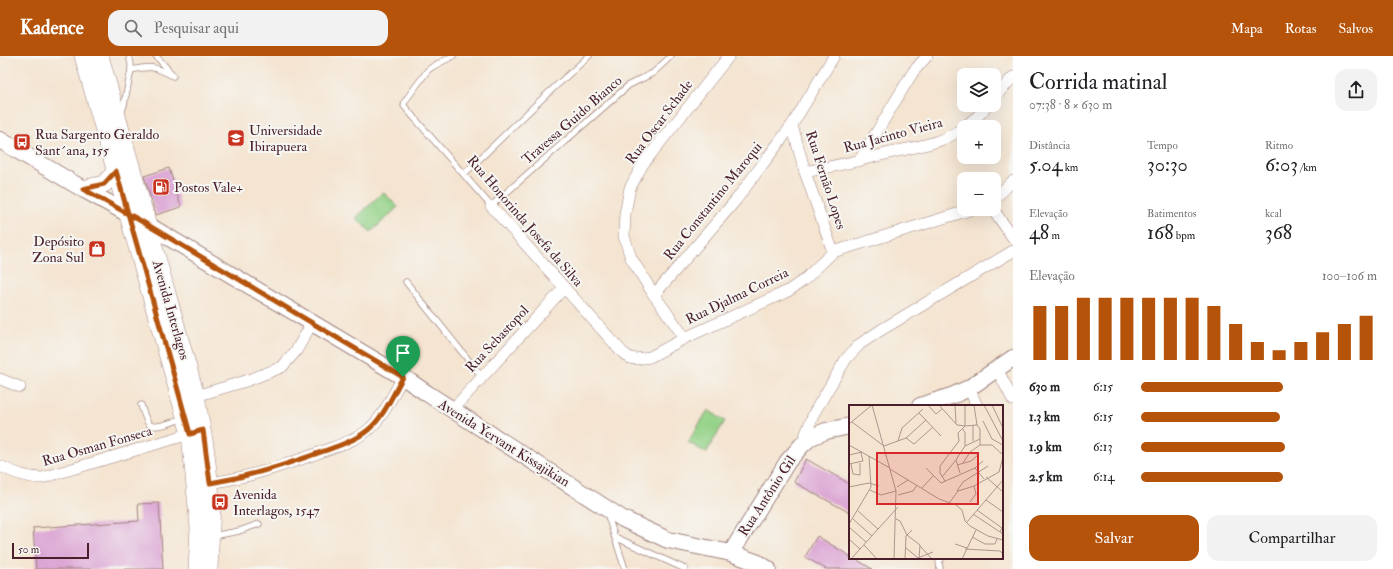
<!DOCTYPE html>
<html lang="pt">
<meta charset="utf-8">
<style>
body{margin:0;font-family:"IM FELL Double Pica",serif;background:#f2f2f2;color:#202124;height:100vh;display:flex;flex-direction:column;font-size:15px;white-space:nowrap}
*{box-sizing:border-box;margin:0}
p{font-size:13px;color:#757577}
.icon{flex:none;width:22px;height:22px;fill:none;stroke:currentColor;stroke-width:2;stroke-linecap:round;stroke-linejoin:round}
.map{position:relative;flex:1;overflow:hidden}
.side{display:flex;flex-direction:column;background:#fff;width:380px}
.side>*{flex:none}
.tools{position:absolute;left:957px;top:12px;display:grid;gap:8px}
.tools a{display:grid;place-items:center;width:44px;height:44px;border-radius:8px;background:#fff;box-shadow:0 4px 16px #0002;font-size:20px}
.scale{position:absolute;left:12px;bottom:10px;width:77px;box-sizing:border-box;padding-left:4px;border:2px solid #4a1f2b;border-top:0;font-size:11px;line-height:14px;white-space:nowrap;color:#4a1f2b;-webkit-text-stroke:3px #f6f6f2;paint-order:stroke}
.pin{position:absolute;display:grid;place-items:center;width:34px;height:34px;color:#fff;margin:-41px -17px;border-radius:50% 50% 50% 0;rotate:-45deg;box-shadow:0 0 4px #0007}
.pin .icon{rotate:45deg}
.round{display:grid;place-items:center;flex:none;width:42px;height:42px;border-radius:12px;background:#f2f2f2}
.head{display:flex;align-items:center;justify-content:space-between;height:68px;padding:0 16px}
h1{font-size:22px;font-weight:600;line-height:30px}
.metrics{display:grid;grid-template-columns:repeat(3,1fr);gap:6px;height:68px;padding:4px 16px}
.metrics div{display:grid;align-content:center}
.metrics b{font-size:20px;font-weight:600}
.metrics small{font-size:11px;font-weight:400}
.metrics p{font-size:11px}
.chart{height:112px;padding:8px 16px}
.chart p{display:flex;justify-content:space-between}
.chart svg{width:100%;height:72px;margin-top:4px;stroke:#b45309;stroke-width:6}
.primary-button{display:flex;gap:8px;margin-top:auto;padding:8px 16px}
.primary-button a{flex:1;height:46px;border-radius:12px;background:#b45309;color:#fff;font-size:16px;font-weight:600;line-height:46px;text-align:center}
.primary-button a+a{background:#f2f2f2;color:#202124}
ul{padding:0 16px;list-style:none;font-size:13px}
li{display:grid;grid-template-columns:64px 48px 1fr;align-items:center;height:30px}
li i{height:10px;border-radius:5px;background:#b45309}
header{display:flex;align-items:center;gap:24px;box-sizing:border-box;height:56px;padding:0 20px;background:#b45309;color:#fff}
header strong{font-size:19px}
nav{display:flex;gap:22px;margin-inline-start:auto;font-size:14px}
.search{width:280px;height:36px;background:#f2f2f2;display:flex;align-items:center;gap:10px;box-sizing:border-box;padding:0 14px;border-radius:12px;color:#757577;font-size:15px}
main{display:flex;flex:1;min-height:0}
.map>svg:first-child{display:block}
.green{fill:#93d186;stroke:#6e7858}
.building{fill:#dca6d4}
.lines{fill:none;stroke-linecap:round;stroke-linejoin:round}
.lane-casing{stroke:#9f827e;stroke-width:7}
.street-casing{stroke:#9f827e;stroke-width:12}
.secondary-casing{stroke:#9f827e;stroke-width:18}
.primary-casing{stroke:#9f827e;stroke-width:18}
.lane{stroke:#fff;stroke-width:5.5}
.street{stroke:#fff;stroke-width:11}
.secondary{stroke:#fff;stroke-width:16}
.primary{stroke:#fff;stroke-width:17}
.route-casing{stroke:#fff;stroke-width:8}
.route{stroke:#b45309;stroke-width:5}
.labels{text-anchor:middle;dominant-baseline:central;stroke-width:4;stroke-linejoin:round;paint-order:stroke}
.street-label{font-size:14px;fill:#4a1f2b;stroke:#f6f6f2}
.poi-label{font-size:14px;fill:#4a1f2b;stroke:#f6f6f2;text-anchor:start}
.inset-road{fill:none;stroke:#b0958e;stroke-width:1}
.view{fill:#d62828;fill-opacity:0.15;stroke:#d62828;stroke-width:2}
.inset-edge{fill:none;stroke:#4a1f2b;stroke-width:2}
</style>
<header>
<strong>Kadence</strong>
<div class="search"><svg class="icon" aria-label="search" viewBox="0 0 24 24"><circle cx="10" cy="10" r="6"/><path d="M15 15l6 6"/></svg>Pesquisar aqui</div>
<nav><a>Mapa</a><a>Rotas</a><a>Salvos</a></nav>
</header>
<main>
<div class="map">
<svg width="1013" height="513" viewBox="0 0 1013 513">
<rect width="100%" height="100%" fill="#f6f6f2"/>
<filter id="ink" filterUnits="userSpaceOnUse"><feTurbulence type="fractalNoise" baseFrequency=".025" numOctaves="2"/><feDisplacementMap in="SourceGraphic" scale="8" xChannelSelector="R" yChannelSelector="G"/><feConvolveMatrix kernelMatrix="1 2 1 2 8 2 1 2 1" color-interpolation-filters="sRGB"/></filter>
<filter id="wash" filterUnits="userSpaceOnUse"><feTurbulence type="fractalNoise" baseFrequency=".012" numOctaves="4" result="noise"/><feDisplacementMap in="SourceGraphic" scale="16" xChannelSelector="R" yChannelSelector="G"/><feGaussianBlur stdDeviation="0.9" result="paint"/><feColorMatrix in="noise" values="0 0 0 0 0 0 0 0 0 0 0 0 0 0 0 0 0 1.4 0 .05"/><feComposite in="paint" operator="in"/></filter>
<g filter="url(#wash)">
<rect width="100%" height="100%" fill="#f4e4d0"/>
<!-- green -->
<g class="green">
<polygon points="383,136 398,151 371,176 356,162"/>
<polygon points="708,354 725,365 706,397 688,386"/>
</g>
<g id="blocks">
<!-- building -->
<g class="building">
<polygon points="169,112 181,151 156,159 144,120"/>
<polygon points="806,403 850,428 850,457 794,426"/>
<polygon points="159,447 163,513 36,513 33,472 139,465 138,448"/>
<polygon points="817,480 850,500 850,502 854,502 872,513 826,513 805,501"/>
</g>
</g>
</g>
<g filter="url(#ink)">
<use href="#blocks" fill-opacity="0" stroke="#9f827e" stroke-width="1"/>
<g class="lines">
<defs>
<g id="lane">
<polyline points="156,0 172,18"/>
<polyline points="453,0 432,11 428,14 405,45 404,50 491,150 629,29 653,17 671,0"/>
<path d="M131,14C152,10 154,10 173,20"/>
<polyline points="121,58 124,49 131,14 131,8 129,0"/>
<polyline points="464,118 546,39 589,0"/>
<polyline points="406,226 482,321"/>
<path d="M141,349C143,355 145,362 148,367C152,375 176,365 183,362"/>
<polyline points="607,457 625,513"/>
<polyline points="213,480 239,475 259,468"/>
<polyline points="615,481 685,513"/>
<polyline points="940,513 939,505 942,502"/>
</g>
<g id="street">
<polyline points="994,42 1013,21"/>
<polyline points="964,71 978,60 988,49"/>
<polyline points="859,105 913,16 927,0"/>
<path d="M805,116C836,110 867,103 898,95C920,90 946,86 964,71"/>
<polyline points="994,143 1013,125"/>
<polyline points="491,150 623,297 630,302 636,303 650,301 685,282 788,235 804,224 833,196 973,153"/>
<polyline points="993,153 1013,182"/>
<polyline points="833,196 805,116 792,69 834,0"/>
<polyline points="654,239 736,144 792,69"/>
<polyline points="685,282 654,239 631,202 624,180 625,158 630,132 643,108 729,0"/>
<polyline points="997,313 1013,344"/>
<polyline points="0,323 20,331"/>
<polyline points="969,332 977,350"/>
<polyline points="196,340 249,324 282,311 296,295 312,267"/>
<polyline points="452,354 564,232"/>
<polyline points="802,388 814,357 846,303 860,288 881,274 1013,195"/>
<path d="M0,410C14,417 27,422 42,422L196,376"/>
<path d="M210,427C222,425 234,423 246,420C272,414 296,405 321,396C336,390 355,385 368,374C384,361 393,338 403,321"/>
</g>
<g id="secondary">
<polyline points="0,84 83,133 141,165 403,321 428,338 623,463 668,484 731,497 758,507 768,513"/>
<polyline points="920,350 954,339 969,332 1013,302"/>
<polyline points="731,497 788,405 802,389 811,381 826,375 850,370"/>
</g>
<g id="primary">
<polyline points="83,0 190,378 199,472 197,513"/>
<polyline points="100,0 196,340 205,390 212,448 209,513"/>
<polyline points="83,133 104,128 116,115"/>
</g>
</defs>
<!-- lane casing -->
<use href="#lane" class="lane-casing"/>
<!-- street casing -->
<use href="#street" class="street-casing"/>
<!-- secondary casing -->
<use href="#secondary" class="secondary-casing"/>
<!-- primary casing -->
<use href="#primary" class="primary-casing"/>
<!-- lane -->
<use href="#lane" class="lane"/>
<!-- street -->
<use href="#street" class="street"/>
<!-- secondary -->
<use href="#secondary" class="secondary"/>
<!-- primary -->
<use href="#primary" class="primary"/>
</g>
</g>
<g class="lines" filter="url(#ink)">
<defs>
<path id="route" d="M403,321L141,165L83,133L104,128L116,115C141,202 166,290 190,378L203,374L210,427C251,420 285,409 324,395C338,390 356,384 368,374C384,361 393,338 403,321"/>
</defs>
<!-- route casing -->
<use href="#route" class="route-casing"/>
<!-- route -->
<use href="#route" class="route"/>
</g>
<!-- icons -->
<defs>
<symbol id="university-square" viewBox="-11 -11 22 22"><rect x="-9" y="-9" width="18" height="18" rx="4" fill="#c8321e" stroke="#f6f6f2"/><path d="M0-5L7-2L0 1L-7-2ZM-4 1L0 2.5L4 1V4Q0 6-4 4Z" fill="#fff"/></symbol>
<symbol id="bus-square" viewBox="-11 -11 22 22"><rect x="-9" y="-9" width="18" height="18" rx="4" fill="#c8321e" stroke="#f6f6f2"/><path d="M-5-6H5V4H4V6H2V4H-2V6H-4V4H-5ZM-3.5-4V0h7V-4ZM-3.5 1.2v1.5H-2V1.2ZM2 1.2v1.5H3.5V1.2Z" fill="#fff"/></symbol>
<symbol id="fuel-square" viewBox="-11 -11 22 22"><rect x="-9" y="-9" width="18" height="18" rx="4" fill="#c8321e" stroke="#f6f6f2"/><path d="M-5.5-6h7V0h2V4h1.3V-2.5L3-4.5l.8-.8L6-3V5H2.5V1h-1V6h-7ZM-4.2-4.7v3.2H.2V-4.7Z" fill="#fff"/></symbol>
<symbol id="shop-square" viewBox="-11 -11 22 22"><rect x="-9" y="-9" width="18" height="18" rx="4" fill="#c8321e" stroke="#f6f6f2"/><path d="M-5-2.5h2.3a2.7 3.5 0 0 1 5.4 0H5L5.5 6h-11ZM-1.5-2.5h3a1.5 2.3 0 0 0-3 0Z" fill="#fff"/></symbol>
</defs>
<g fill-rule="evenodd">
<use href="#university-square" x="226" y="72" width="20" height="20"/>
<use href="#bus-square" x="12" y="76" width="20" height="20"/>
<use href="#fuel-square" x="151" y="121" width="20" height="20"/>
<use href="#shop-square" x="87" y="183" width="20" height="20"/>
<use href="#bus-square" x="210" y="436" width="20" height="20"/>
</g>
<g class="labels">
<!-- street labels -->
<g class="street-label">
<text transform="translate(572 64) rotate(-41)">Travessa Guido Bianco</text>
<text transform="translate(659 66) rotate(-53)">Rua Oscar Schade</text>
<text transform="translate(893 79) rotate(-15)">Rua Jacinto Vieira</text>
<text transform="translate(826 124) rotate(72)">Rua Fernão Lopes</text>
<text transform="translate(713 145) rotate(-51)">Rua Constantino Maroqui</text>
<text transform="translate(525 165) rotate(49)">Rua Honorinda Josefa da Silva</text>
<text transform="translate(737 240) rotate(-26)">Rua Djalma Correia</text>
<text transform="translate(171 254) rotate(74)">Avenida Interlagos</text>
<text transform="translate(497 283) rotate(-47)">Rua Sebastopol</text>
<text transform="translate(504 387) rotate(32)">Avenida Yervant Kissajikian</text>
<text transform="translate(97 390) rotate(-16)">Rua Osman Fonseca</text>
<text transform="translate(767 440) rotate(-57)">Rua Antônio Gil</text>
</g>
<!-- poi labels -->
<g class="poi-label">
<text x="249" y="74">Universidade<tspan x="249" dy="16">Ibirapuera</tspan></text>
<text x="35" y="78">Rua Sargento Geraldo<tspan x="35" dy="16">Sant´ana, 155</tspan></text>
<text x="174" y="131">Postos Vale+</text>
<text x="84" y="185" text-anchor="end">Depósito<tspan x="84" dy="16">Zona Sul</tspan></text>
<text x="233" y="438">Avenida<tspan x="233" dy="16">Interlagos, 1547</tspan></text>
</g>
</g>
<!-- overview -->
<g transform="translate(849 349)">
<rect width="154" height="154" fill="#f4e4d0"/>
<path class="inset-road" d="M23,0L47,86L45,154M79,0L87,9L93,4M90,0L108,20L116,21L128,20L125,0M106,0L107,18M135,0L154,36M143,0L154,23M70,8L92,31M134,16L143,34L154,40M3,17L35,41L57,33L77,15M0,19L23,0M124,20V36M128,20L131,24V40M114,24L116,28V41M57,33L65,39L84,22M49,36L53,23L74,4M0,40L41,63M0,50L13,47M114,58L121,47L131,40H143L154,50M0,59L14,56L12,48M2,59L4,69L11,70V58M108,60L122,56L130,49M77,63L92,78L126,63L134,56M126,63L135,74M41,64L90,94L107,100L113,105L116,116L121,121L139,131L154,135M111,68L107,55L110,50L116,41L131,34M93,72L107,55M137,72L154,87M96,76L91,68V61L110,36L109,28L116,21V0M0,82L20,78L30,81M48,82L59,75M73,83L84,71M21,85L32,90L47,86M108,86L114,77L139,61M49,90L64,86L68,80M137,95L154,107M101,97L109,86L125,81L150,67L154,52M121,97L127,89L125,81M128,105L153,123L151,127M9,106L29,124M124,109L154,129M4,114L23,131M47,114L51,116L58,130L71,140L70,154M118,117L154,75M0,119L22,82L20,51M0,122L17,137M123,132L136,139H146L148,134M0,134L11,144M106,139L118,143M15,140L28,154M71,141L83,154M56,142L69,153L84,147M116,144L151,146L154,149M2,154L49,102M56,154L57,131L63,125M113,154L127,125"/>
<path class="view" d="M28,48H129V99H28Z"/>
<rect width="154" height="154" class="inset-edge"/>
</g>
</svg>
<div class="tools">
<a><svg class="icon" aria-label="layers" viewBox="0 0 24 24"><path d="M12 4l9 5-9 5-9-5zM3 14l9 5 9-5"/></svg></a>
<a>+</a>
<a>−</a>
</div>
<div class="scale">50 m</div>
<div class="pin" style="left:403px;top:321px;background:#1e9e55"><svg class="icon" aria-label="arrive" viewBox="0 0 24 24"><path d="M6 21V4h12l-3 4 3 4H6"/></svg></div>
</div>
<section class="side">
<div class="head"><div><h1>Corrida matinal</h1><p>07:38 · 8 × 630 m</p></div><a class="round"><svg class="icon" aria-label="share" viewBox="0 0 24 24"><path d="M12 15V3M7 8l5-5 5 5M5 13v7h14v-7"/></svg></a></div>
<div class="metrics">
<div><p>Distância</p><b>5.04<small> km</small></b></div>
<div><p>Tempo</p><b>30:30</b></div>
<div><p>Ritmo</p><b>6:03<small> /km</small></b></div>
</div>
<div class="metrics">
<div><p>Elevação</p><b>48<small> m</small></b></div>
<div><p>Batimentos</p><b>168<small> bpm</small></b></div>
<div><p>kcal</p><b>368</b></div>
</div>
<div class="chart"><p><span>Elevação</span>100–106 m</p>
<svg viewBox="0 0 160 44" preserveAspectRatio="none"><path d="M5 44V11M15 44V11M25 44V6M35 44V6M45 44V6M55 44V6M65 44V6M75 44V6M85 44V11M95 44V22M105 44V33M115 44V38M125 44V33M135 44V27M145 44V22M155 44V17"/></svg>
</div>
<ul>
<li><b>630 m</b>6:15<i style="width:60%"></i></li>
<li><b>1.3 km</b>6:15<i style="width:59%"></i></li>
<li><b>1.9 km</b>6:13<i style="width:61%"></i></li>
<li><b>2.5 km</b>6:14<i style="width:60%"></i></li>
</ul>
<div class="primary-button"><a>Salvar</a><a>Compartilhar</a></div>
</section>
</main>
